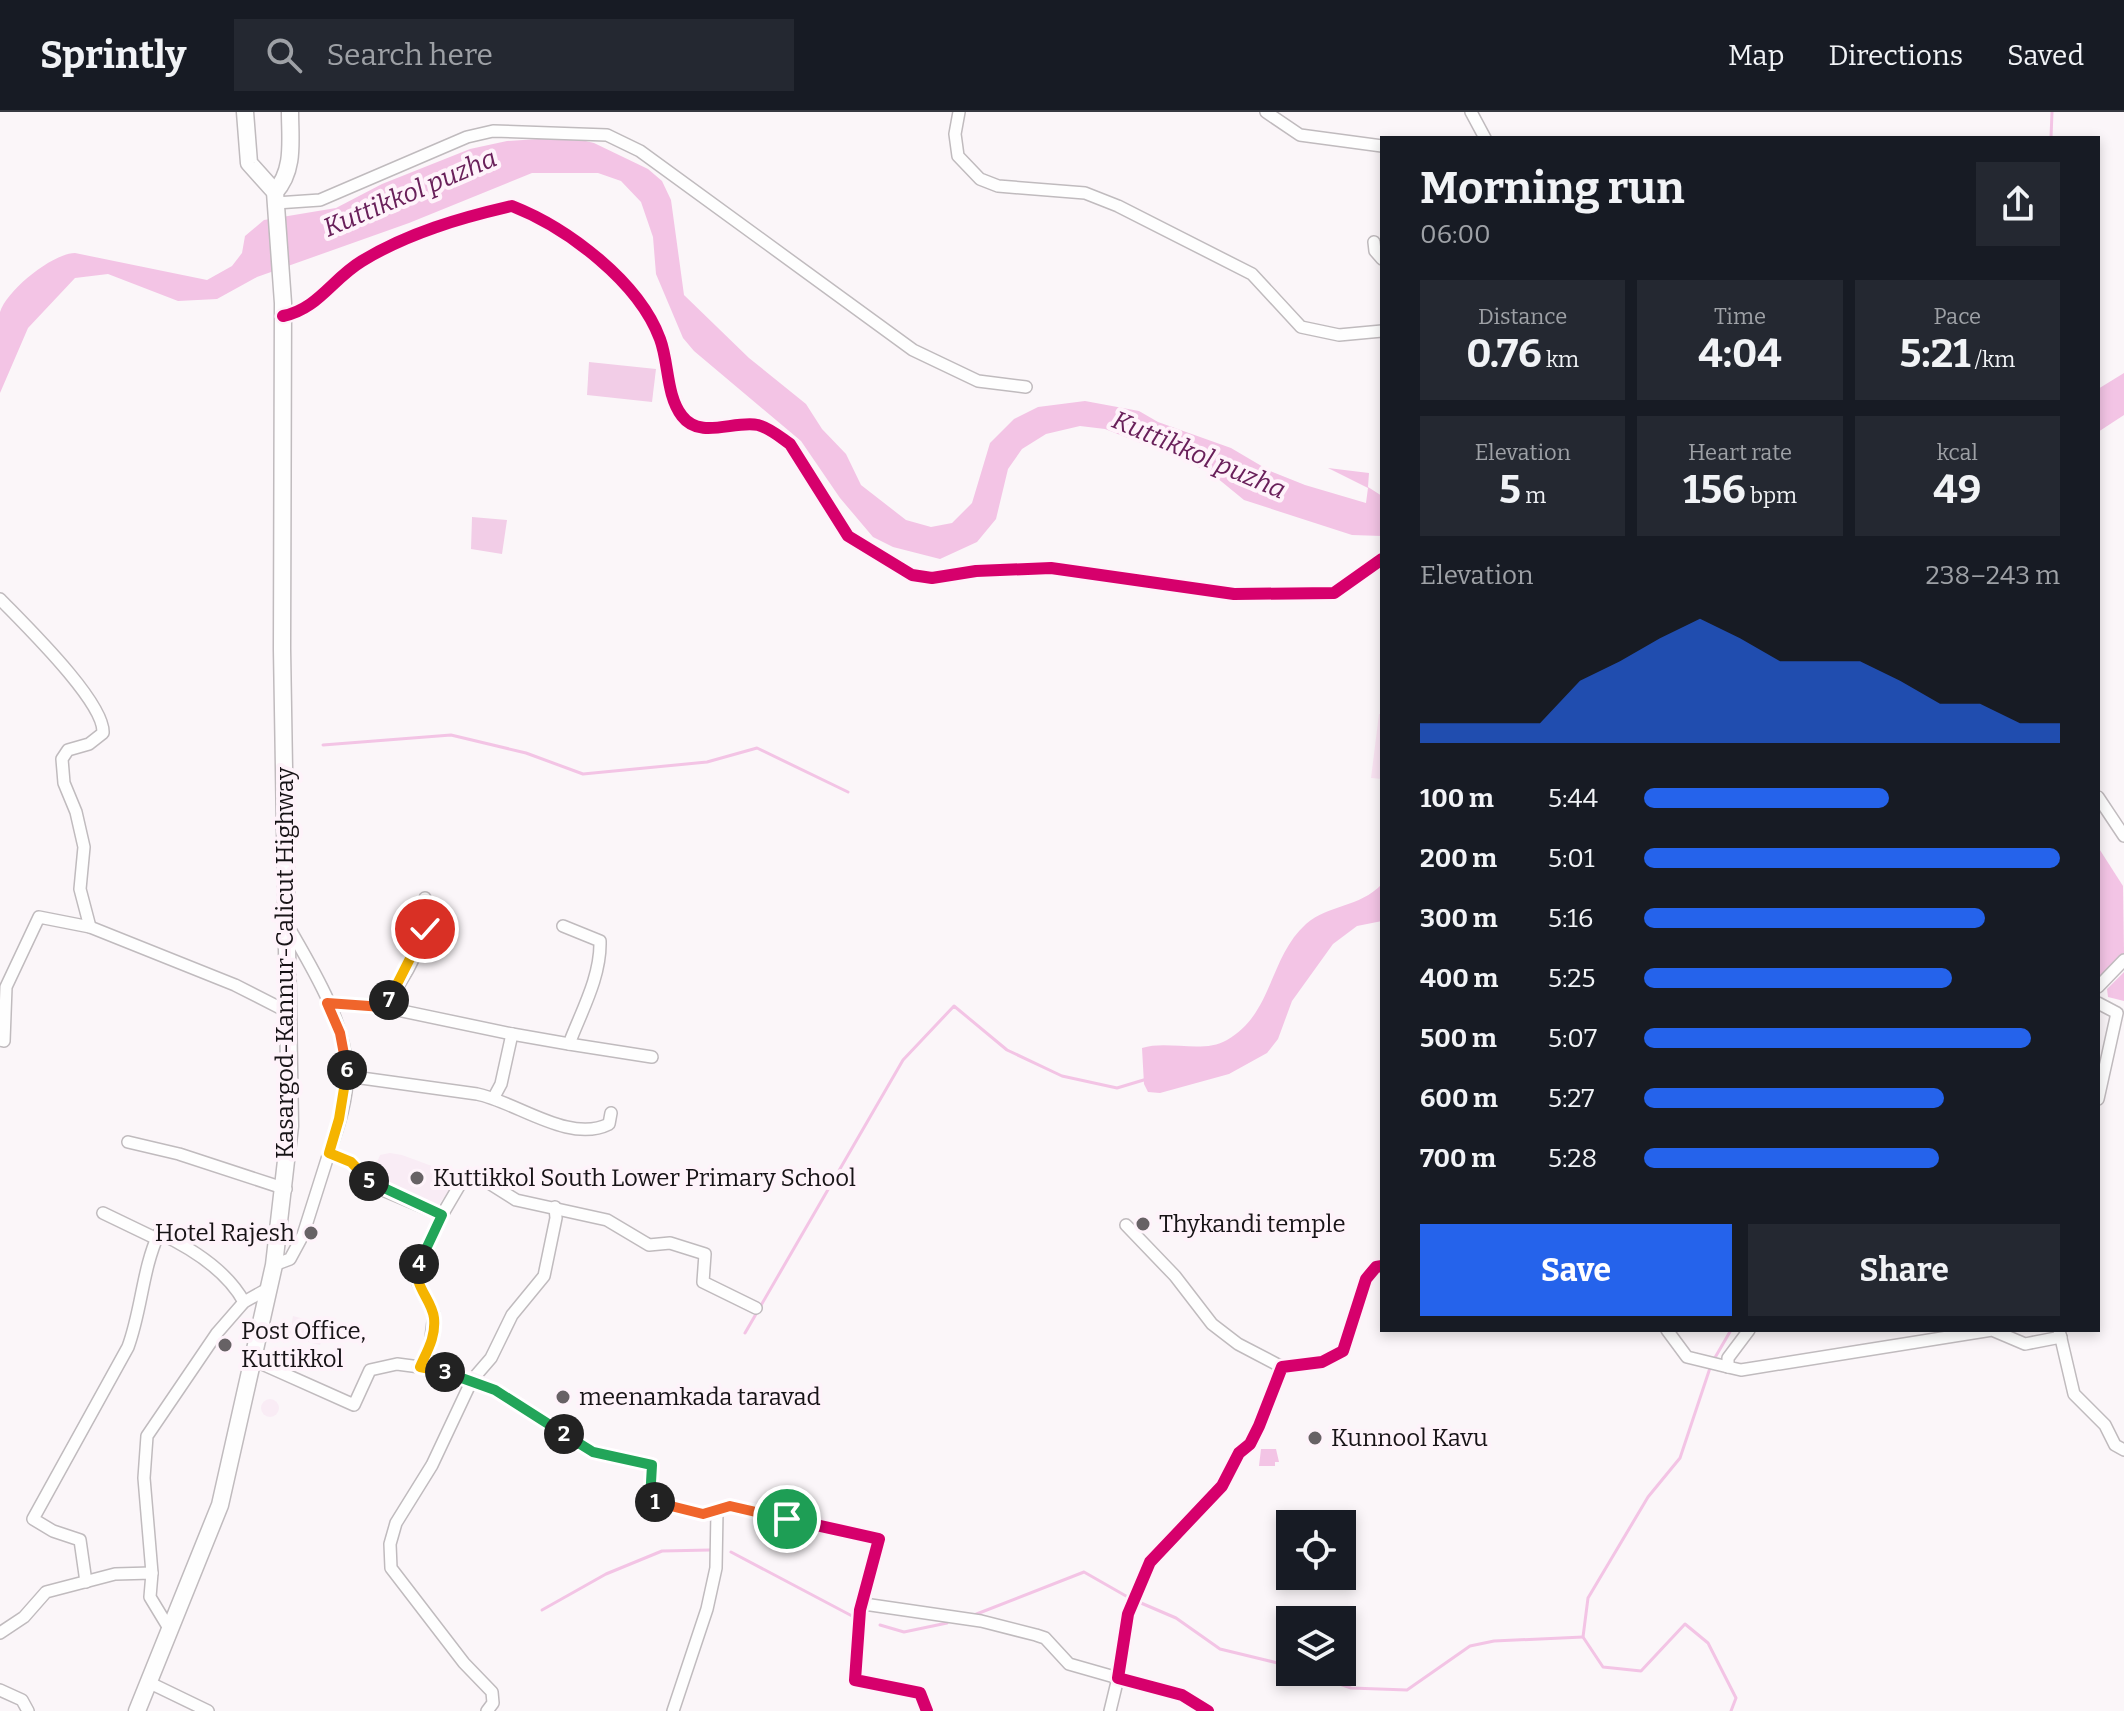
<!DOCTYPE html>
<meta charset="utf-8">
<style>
body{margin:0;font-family:Bitter,serif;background:#242831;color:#f1f3f6;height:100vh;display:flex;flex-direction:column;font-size:30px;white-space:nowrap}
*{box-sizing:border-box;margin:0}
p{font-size:26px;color:#9ea1a6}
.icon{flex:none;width:44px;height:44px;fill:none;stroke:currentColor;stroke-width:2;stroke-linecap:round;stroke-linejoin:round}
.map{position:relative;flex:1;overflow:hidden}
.sheet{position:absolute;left:1380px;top:24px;width:720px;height:1196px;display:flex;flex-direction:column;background:#171b24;border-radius:0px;box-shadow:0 4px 12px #0003}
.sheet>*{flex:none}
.controls{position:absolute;left:1276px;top:1398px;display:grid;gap:16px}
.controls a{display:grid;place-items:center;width:80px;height:80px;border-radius:0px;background:#171b24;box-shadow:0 4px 12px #0003;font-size:40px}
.pin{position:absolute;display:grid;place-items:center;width:68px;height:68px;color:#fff;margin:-34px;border:4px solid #fff;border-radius:50%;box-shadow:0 2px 8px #0007}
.km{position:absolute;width:40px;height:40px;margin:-20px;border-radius:50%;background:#222;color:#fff;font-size:22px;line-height:40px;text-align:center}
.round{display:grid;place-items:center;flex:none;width:84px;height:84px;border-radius:0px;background:#242831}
.summary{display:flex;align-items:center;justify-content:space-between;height:136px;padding:0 40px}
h1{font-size:44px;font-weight:700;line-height:60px}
.stats{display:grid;grid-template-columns:repeat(3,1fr);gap:12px;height:136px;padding:8px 40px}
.stats div{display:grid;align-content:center;border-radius:0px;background:#242831;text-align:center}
.stats b{font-size:40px;font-weight:700}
.stats small{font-size:22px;font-weight:400}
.stats p{font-size:22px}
.chart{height:224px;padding:16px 40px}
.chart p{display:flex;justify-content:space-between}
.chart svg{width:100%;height:144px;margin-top:8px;fill:#2563eb;opacity:.7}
.primary-button{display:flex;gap:16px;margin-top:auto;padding:16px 40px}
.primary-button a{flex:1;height:92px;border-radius:0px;background:#2563eb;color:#fff;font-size:32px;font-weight:700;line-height:92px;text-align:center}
.primary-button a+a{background:#242831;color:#f1f3f6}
ul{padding:0 40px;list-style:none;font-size:26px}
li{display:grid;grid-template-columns:128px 96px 1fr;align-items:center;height:60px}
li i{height:20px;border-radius:10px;background:#2563eb}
header{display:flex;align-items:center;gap:48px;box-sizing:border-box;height:112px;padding:0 40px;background:#171b24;border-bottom:2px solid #363941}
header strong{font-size:38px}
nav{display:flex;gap:44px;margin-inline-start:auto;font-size:28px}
.search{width:560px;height:72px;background:#242831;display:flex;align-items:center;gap:20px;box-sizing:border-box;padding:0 28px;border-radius:0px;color:#9ea1a6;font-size:30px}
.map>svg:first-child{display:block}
.built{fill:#f9ecf5}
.green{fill:#fae4f3}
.forest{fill:#f2cde7}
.water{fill:#f3c4e5}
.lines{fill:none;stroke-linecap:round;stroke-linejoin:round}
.stream{stroke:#f3c4e5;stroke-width:3}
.minor-casing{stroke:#c0bbbe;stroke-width:14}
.highway-casing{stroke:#c0bbbe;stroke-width:19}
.minor{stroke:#fefefe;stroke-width:11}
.highway{stroke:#fefefe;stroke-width:16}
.cycleway-casing{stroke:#fef3fa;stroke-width:17}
.cycleway{stroke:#d6006c;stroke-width:12}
.split-1-casing{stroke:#fff;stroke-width:16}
.split-2-casing{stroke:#fff;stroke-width:16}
.split-3-casing{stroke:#fff;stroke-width:16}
.split-4-casing{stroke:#fff;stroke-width:16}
.split-5-casing{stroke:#fff;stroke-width:16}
.split-6-casing{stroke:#fff;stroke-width:16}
.split-7-casing{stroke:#fff;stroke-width:16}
.split-8-casing{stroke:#fff;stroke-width:16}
.split-1{stroke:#f0652b;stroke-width:10}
.split-2{stroke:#22a559;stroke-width:10}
.split-3{stroke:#22a559;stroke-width:10}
.split-4{stroke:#f5b400;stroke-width:10}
.split-5{stroke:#22a559;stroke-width:10}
.split-6{stroke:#f5b400;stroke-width:10}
.split-7{stroke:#f0652b;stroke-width:10}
.split-8{stroke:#f5b400;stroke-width:10}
.poi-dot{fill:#676265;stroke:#fef3fa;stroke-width:3}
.labels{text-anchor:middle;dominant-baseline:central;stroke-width:8;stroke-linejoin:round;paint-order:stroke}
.street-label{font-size:24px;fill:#171316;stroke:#fef3fa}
.poi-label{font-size:24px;fill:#171316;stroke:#fef3fa;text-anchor:start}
.water-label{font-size:26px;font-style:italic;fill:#69205a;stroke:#fef3fa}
</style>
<header>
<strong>Sprintly</strong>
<div class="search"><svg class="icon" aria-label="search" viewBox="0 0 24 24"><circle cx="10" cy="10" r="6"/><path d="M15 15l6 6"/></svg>Search here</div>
<nav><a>Map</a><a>Directions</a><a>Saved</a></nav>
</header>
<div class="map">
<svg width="2124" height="1599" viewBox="0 0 2124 1599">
<rect width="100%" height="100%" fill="#fbf6f9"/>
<!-- built -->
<g class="built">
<polygon points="390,1041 402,1043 459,1064 438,1094 390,1078 378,1068 373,1060 380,1043"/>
<polygon points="293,1204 327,1213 320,1233 289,1225"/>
<circle cx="270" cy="1296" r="9"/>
</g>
<!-- green -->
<polygon class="green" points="1379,602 1382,602 1382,667 1371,666"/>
<!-- forest -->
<g class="forest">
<polygon points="589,250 656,257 652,290 587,283"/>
<polygon points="472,405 507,408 502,442 471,437"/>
</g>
<!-- water -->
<g class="water">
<path d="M569,25L594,31L648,57L662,69L671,88L684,183L749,246L806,292L822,317L846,342L861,373L906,408L931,415L952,411L972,391L990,331L1014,307L1038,295L1085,289L1139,299L1158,310L1231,336L1270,359L1305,373L1366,391L1368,376L1328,356L1369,361L1368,375L1382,384V424L1352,423L1244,388L1211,361L1174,344L1105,317L1080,314L1046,322L1022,337L1008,357L996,407L977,430L940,447L893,435L873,425L840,386L801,329L694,239L683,226L656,162L653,125L641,90L621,69L598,61H532L409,111L257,165L217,187L178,189L108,162L75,166L28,216L0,281C0,260 0,219 0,200C7,178 53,141 75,141L207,168L232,154L242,141L245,124L264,108L336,96L382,72L470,37L507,29Z"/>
<polygon points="2124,261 2124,303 2098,320 2098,277"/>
<polygon points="2098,735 2123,774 2124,841 2098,868"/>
<path d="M1382,772V809L1357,814L1333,832L1292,889L1278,927L1267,941L1229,962L1160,981L1148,980L1144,972L1142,936C1168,928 1203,942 1227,928C1273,902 1269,845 1306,812C1329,792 1359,796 1382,772Z"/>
<polygon points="2124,860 2124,889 2108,885 2107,877"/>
<polygon points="1261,1337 1276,1337 1279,1350 1275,1350 1275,1354 1259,1354"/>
</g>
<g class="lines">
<!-- stream -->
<g class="stream">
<polyline points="2051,26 2052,0"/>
<polyline points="323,633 451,623 526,641 583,662 707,650 757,636 848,680"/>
<polyline points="745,1221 903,948 954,894 1007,938 1062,964 1117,976 1147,967"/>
<polyline points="1713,1249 1731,1218"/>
<polyline points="1710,1256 1680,1346 1648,1385 1588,1486 1583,1525 1603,1555 1641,1559 1685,1512 1708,1531 1736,1586 1731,1599"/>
<polyline points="731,1440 854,1505"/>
<polyline points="1141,1491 1176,1506 1220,1537 1290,1554"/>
<polyline points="542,1498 606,1462 662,1439 710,1438"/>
<polyline points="974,1503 1084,1460 1126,1484"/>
<polyline points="880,1513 904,1520 947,1511"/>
<polyline points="1306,1560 1351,1576 1407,1578 1470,1534 1494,1529 1583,1525"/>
</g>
<defs>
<g id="minor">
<polyline points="959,0 955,22 958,44 980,67 998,74 1085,81 1118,94 1252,162 1301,215 1339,223 1382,219"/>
<polyline points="1266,0 1300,23 1382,34"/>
<polyline points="1471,0 1485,26"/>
<polyline points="276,91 320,88 467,25 493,19 607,23 640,39 913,238 978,269 1026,275"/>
<polyline points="1374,130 1375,139 1382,147"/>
<path d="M283,204C318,197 332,167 362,149C408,121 460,106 512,94C568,116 639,170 660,227C669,251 666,283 682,304C700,328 734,308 758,313C770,316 780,325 790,332L848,424L912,463L932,466L976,459L1051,456L1234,482L1334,481L1382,447"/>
<path d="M0,487C23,511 105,590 103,621L89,632L68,638L62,647L64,671L76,700L84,735L80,777L90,815"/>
<polyline points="2098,685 2124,724"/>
<path d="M288,814C312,856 344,907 347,957C349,984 338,1016 329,1041"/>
<polyline points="2098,875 2124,848"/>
<path d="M327,891L383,895C401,874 438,811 425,786"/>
<polyline points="2098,891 2117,901 2098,987"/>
<polyline points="383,895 512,922"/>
<polyline points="0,928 4,929 6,875 39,805 90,815 235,873 290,901"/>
<polyline points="569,932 652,945"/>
<path d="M347,964L477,982C517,990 569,1032 609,1012L611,1001"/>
<path d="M494,985L501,972L512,922L569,932C581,900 601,865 600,829L563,814"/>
<polyline points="128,1030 179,1042 286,1077"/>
<polyline points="103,1101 157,1127"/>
<polyline points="442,1103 462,1069 486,1069 516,1088 607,1108 649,1133 670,1131 705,1142 703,1170 756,1196"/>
<polyline points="1126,1113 1175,1164 1212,1212 1238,1232 1282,1255"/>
<polyline points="1667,1218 1687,1245 1728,1255"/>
<polyline points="1749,1218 1728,1246 1728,1255 1741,1258 1992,1218 2025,1232 2061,1225"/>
<polyline points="2059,1218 2074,1282 2105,1313 2115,1333 2124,1338"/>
<polyline points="253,1248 354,1293 370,1258 397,1252 420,1255 430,1234 434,1202 418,1171 416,1157 442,1103 385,1079 351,1050 329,1041 303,1123 290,1147 274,1153"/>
<polyline points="420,1255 453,1261 495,1278 593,1340 652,1353 650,1388 703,1402 730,1394 879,1427 860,1498 855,1568 920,1581 927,1599"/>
<polyline points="152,1461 144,1366 147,1324 217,1221 244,1190 269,1176"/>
<path d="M86,1470L80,1428L53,1419L33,1407L128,1235C142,1197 142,1158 159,1121C191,1136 227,1159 244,1190"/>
<polyline points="864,1492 981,1509 1036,1523 1045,1526 1069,1552 1118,1566 1110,1599"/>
<polyline points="0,1521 24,1505 46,1480 115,1462 152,1461 150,1485 170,1518"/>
<polyline points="148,1570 208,1599"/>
<polyline points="0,1578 22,1588 28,1599"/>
<polyline points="487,1599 493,1591 492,1580 464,1551 391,1456 390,1432 396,1411 432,1353 472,1268 491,1246 512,1203 544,1164 556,1106 555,1095"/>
<polyline points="673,1599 707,1497 716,1456 717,1399"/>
<polyline points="1208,1599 1182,1583 1118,1566 1128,1502 1150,1450 1222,1374 1239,1341 1250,1332 1259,1314 1282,1255 1322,1250 1343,1239 1366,1167 1376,1155 1382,1154"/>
</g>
<g id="highway">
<path d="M275,80C295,58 290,28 290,0"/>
<polyline points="137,1599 220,1393 274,1153 290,1014 282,537 283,191 275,80 249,51 245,0"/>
</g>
</defs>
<!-- minor casing -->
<use href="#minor" class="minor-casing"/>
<!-- highway casing -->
<use href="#highway" class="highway-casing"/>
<!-- minor -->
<use href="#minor" class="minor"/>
<!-- highway -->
<use href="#highway" class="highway"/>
<defs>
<g id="cycleway">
<path d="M283,204C318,197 332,167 362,149C408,121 460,106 512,94C568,116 639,170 660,227C669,251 666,283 682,304C700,328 734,308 758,313C770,316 780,325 790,332L848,424L912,463L932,466L976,459L1051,456L1234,482L1334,481L1382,447"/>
<polyline points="420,1255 453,1261 495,1278 593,1340 652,1353 650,1388 703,1402 730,1394 879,1427 860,1498 855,1568 920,1581 927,1599"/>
<polyline points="1208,1599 1182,1583 1118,1566 1128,1502 1150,1450 1222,1374 1239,1341 1250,1332 1259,1314 1282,1255 1322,1250 1343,1239 1366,1167 1376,1155 1382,1154"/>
</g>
</defs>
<!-- cycleway casing -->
<use href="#cycleway" class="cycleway-casing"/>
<!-- cycleway -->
<use href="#cycleway" class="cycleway"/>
</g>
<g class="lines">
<defs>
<polyline id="split-1" points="655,1390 703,1402 730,1394 787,1407"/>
<polyline id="split-2" points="564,1322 593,1340 652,1353 650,1388 655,1390"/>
<polyline id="split-3" points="445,1260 495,1278 564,1322"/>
<path id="split-4" d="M419,1152C411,1172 432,1187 434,1206C436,1225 427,1239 420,1255L445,1260"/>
<polyline id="split-5" points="369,1069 442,1103 419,1152"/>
<polyline id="split-6" points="347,958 339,1007 329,1041 351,1050 369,1069"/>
<polyline id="split-7" points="347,958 340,921 327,891 383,895 389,888"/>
<polyline id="split-8" points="389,888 425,817"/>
</defs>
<!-- split-1 casing -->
<use href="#split-1" class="split-1-casing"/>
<!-- split-2 casing -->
<use href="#split-2" class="split-2-casing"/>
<!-- split-3 casing -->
<use href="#split-3" class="split-3-casing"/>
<!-- split-4 casing -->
<use href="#split-4" class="split-4-casing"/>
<!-- split-5 casing -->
<use href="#split-5" class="split-5-casing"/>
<!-- split-6 casing -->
<use href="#split-6" class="split-6-casing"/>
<!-- split-7 casing -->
<use href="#split-7" class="split-7-casing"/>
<!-- split-8 casing -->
<use href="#split-8" class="split-8-casing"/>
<!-- split-1 -->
<use href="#split-1" class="split-1"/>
<!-- split-2 -->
<use href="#split-2" class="split-2"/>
<!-- split-3 -->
<use href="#split-3" class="split-3"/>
<!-- split-4 -->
<use href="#split-4" class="split-4"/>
<!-- split-5 -->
<use href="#split-5" class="split-5"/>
<!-- split-6 -->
<use href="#split-6" class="split-6"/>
<!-- split-7 -->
<use href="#split-7" class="split-7"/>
<!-- split-8 -->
<use href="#split-8" class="split-8"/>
</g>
<!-- markers -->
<g class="poi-dot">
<circle cx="417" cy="1066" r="8"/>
<circle cx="1143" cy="1112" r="8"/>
<circle cx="311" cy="1121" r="8"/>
<circle cx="225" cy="1233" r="8"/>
<circle cx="563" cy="1285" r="8"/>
<circle cx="1315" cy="1326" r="8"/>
</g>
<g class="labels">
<!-- street labels -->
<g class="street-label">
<text transform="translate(285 851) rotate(-90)">Kasargod-Kannur-Calicut Highway</text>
</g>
<!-- poi labels -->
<g class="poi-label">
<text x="433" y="1066">Kuttikkol South Lower Primary School</text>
<text x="1159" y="1112">Thykandi temple</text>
<text x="295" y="1121" text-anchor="end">Hotel Rajesh</text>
<text x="241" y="1219">Post Office,<tspan x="241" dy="28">Kuttikkol</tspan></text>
<text x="579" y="1285">meenamkada taravad</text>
<text x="1331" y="1326">Kunnool Kavu</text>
</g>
<!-- water labels -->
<g class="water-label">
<text transform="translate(410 81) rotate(-23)">Kuttikkol puzha</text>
<text transform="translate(1199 343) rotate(23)">Kuttikkol puzha</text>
</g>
</g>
</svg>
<div class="controls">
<a><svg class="icon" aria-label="locate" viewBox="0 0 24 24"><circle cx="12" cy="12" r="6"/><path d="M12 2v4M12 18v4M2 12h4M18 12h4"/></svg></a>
<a><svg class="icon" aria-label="layers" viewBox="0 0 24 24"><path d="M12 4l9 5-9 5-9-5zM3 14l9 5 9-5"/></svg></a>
</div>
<div class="pin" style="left:787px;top:1407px;background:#1e9e55"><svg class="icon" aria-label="arrive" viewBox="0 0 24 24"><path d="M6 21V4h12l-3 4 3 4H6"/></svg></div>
<div class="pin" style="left:425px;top:817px;background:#d93025"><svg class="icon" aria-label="check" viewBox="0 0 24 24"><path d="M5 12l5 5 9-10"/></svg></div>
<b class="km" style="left:655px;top:1390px">1</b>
<b class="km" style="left:564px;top:1322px">2</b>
<b class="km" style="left:445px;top:1260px">3</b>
<b class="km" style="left:419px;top:1152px">4</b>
<b class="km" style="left:369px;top:1069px">5</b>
<b class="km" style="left:347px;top:958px">6</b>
<b class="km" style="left:389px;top:888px">7</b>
<section class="sheet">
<div class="summary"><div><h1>Morning run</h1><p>06:00</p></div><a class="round"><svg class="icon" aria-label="share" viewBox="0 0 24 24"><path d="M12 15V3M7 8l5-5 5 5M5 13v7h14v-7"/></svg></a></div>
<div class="stats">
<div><p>Distance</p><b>0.76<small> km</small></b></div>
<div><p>Time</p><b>4:04</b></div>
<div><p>Pace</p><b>5:21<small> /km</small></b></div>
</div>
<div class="stats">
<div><p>Elevation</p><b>5<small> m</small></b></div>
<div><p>Heart rate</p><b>156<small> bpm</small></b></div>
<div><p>kcal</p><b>49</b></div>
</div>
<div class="chart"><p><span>Elevation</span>238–243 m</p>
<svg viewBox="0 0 160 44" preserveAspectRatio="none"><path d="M0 44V38L10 38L20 38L30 38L40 25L50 19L60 12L70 6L80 12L90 19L100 19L110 19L120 25L130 32L140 32L150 38L160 38V44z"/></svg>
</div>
<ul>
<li><b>100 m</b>5:44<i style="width:59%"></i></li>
<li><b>200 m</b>5:01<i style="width:100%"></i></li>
<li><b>300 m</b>5:16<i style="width:82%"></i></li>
<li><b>400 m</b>5:25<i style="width:74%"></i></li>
<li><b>500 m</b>5:07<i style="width:93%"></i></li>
<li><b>600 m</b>5:27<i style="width:72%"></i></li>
<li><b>700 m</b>5:28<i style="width:71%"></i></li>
</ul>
<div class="primary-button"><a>Save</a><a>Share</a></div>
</section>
</div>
